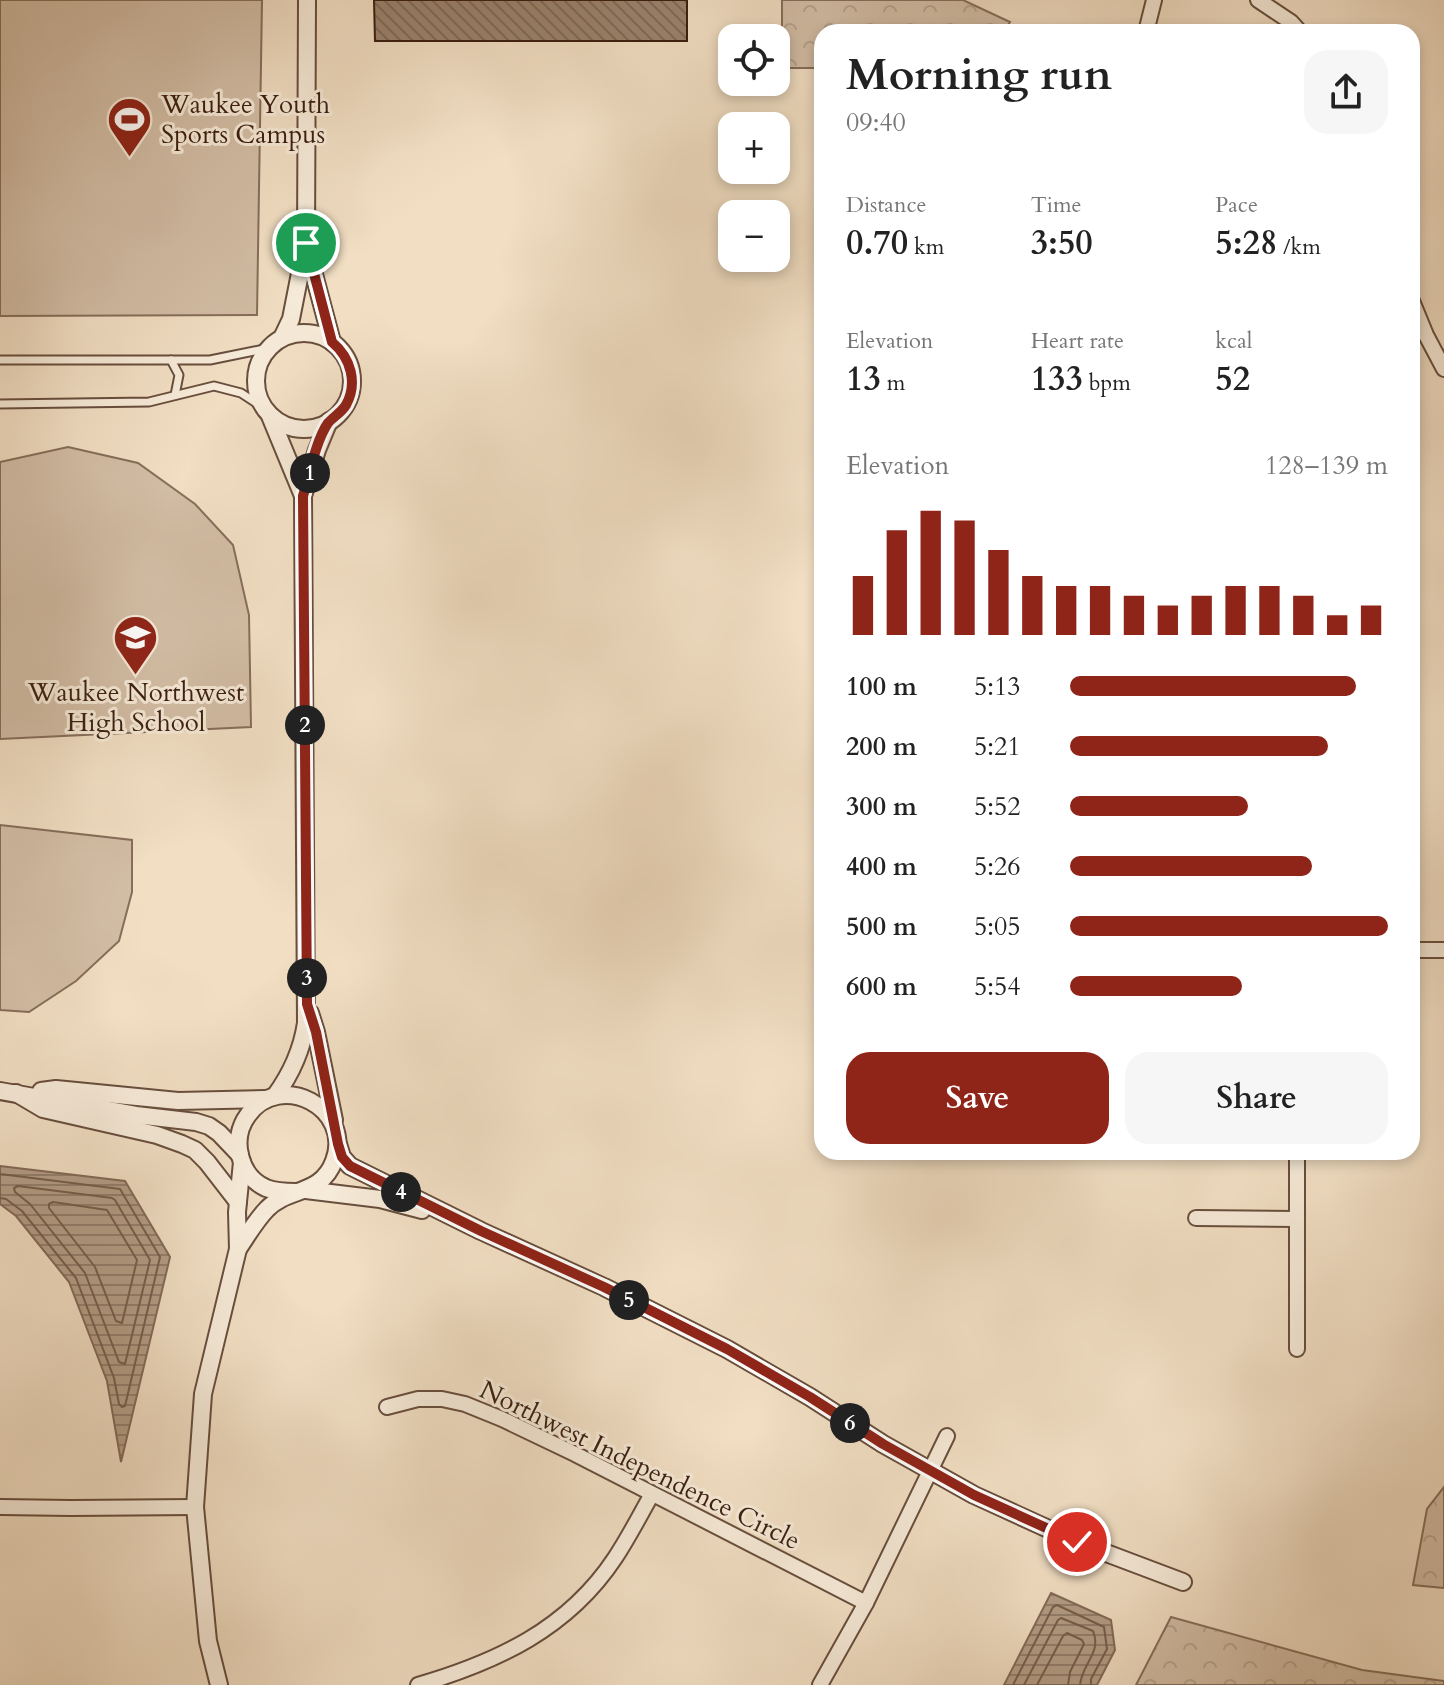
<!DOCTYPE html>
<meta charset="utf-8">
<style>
body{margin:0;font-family:Cardo,serif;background:#f6f6f6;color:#222;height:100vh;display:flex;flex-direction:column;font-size:30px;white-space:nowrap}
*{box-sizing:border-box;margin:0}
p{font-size:26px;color:#767676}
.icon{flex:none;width:44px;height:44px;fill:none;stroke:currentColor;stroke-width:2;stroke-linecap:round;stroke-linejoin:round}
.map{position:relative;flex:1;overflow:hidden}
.sheet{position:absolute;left:814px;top:24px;width:606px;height:1136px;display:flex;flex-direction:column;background:#fff;border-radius:24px;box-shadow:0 4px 12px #0003}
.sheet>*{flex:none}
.fabs{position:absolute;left:718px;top:24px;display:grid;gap:16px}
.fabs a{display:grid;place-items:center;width:72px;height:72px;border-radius:16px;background:#fff;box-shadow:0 4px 12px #0003;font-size:40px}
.pin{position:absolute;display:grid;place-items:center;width:68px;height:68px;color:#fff;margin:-34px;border:4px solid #fff;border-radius:50%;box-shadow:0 2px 8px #0007}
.km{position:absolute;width:40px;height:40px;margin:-20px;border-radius:50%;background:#222;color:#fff;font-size:22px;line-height:40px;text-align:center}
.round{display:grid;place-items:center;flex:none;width:84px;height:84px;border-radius:24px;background:#f6f6f6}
.head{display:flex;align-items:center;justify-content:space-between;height:136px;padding:0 32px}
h1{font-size:44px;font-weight:700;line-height:60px}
.figures{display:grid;grid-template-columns:repeat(3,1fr);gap:12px;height:136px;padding:8px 32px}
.figures div{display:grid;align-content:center}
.figures b{font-size:34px;font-weight:700}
.figures small{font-size:22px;font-weight:400}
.figures p{font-size:22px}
.chart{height:224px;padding:16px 32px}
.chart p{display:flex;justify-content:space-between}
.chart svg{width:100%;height:144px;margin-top:8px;stroke:#8f2418;stroke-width:6}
.button{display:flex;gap:16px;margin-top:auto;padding:16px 32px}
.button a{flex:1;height:92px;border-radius:24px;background:#8f2418;color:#fff;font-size:32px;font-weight:700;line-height:92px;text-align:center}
.button a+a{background:#f6f6f6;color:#222}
ul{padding:0 32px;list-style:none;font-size:26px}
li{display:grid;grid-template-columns:128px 96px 1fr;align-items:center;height:60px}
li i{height:20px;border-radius:10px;background:#8f2418}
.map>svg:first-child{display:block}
.park{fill:url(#park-crowns);stroke:#866e5a;stroke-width:2}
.pitch{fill:#d2bda5;stroke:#866e5a;stroke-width:2}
.water{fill:url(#water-rules);stroke:#836a57;stroke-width:2}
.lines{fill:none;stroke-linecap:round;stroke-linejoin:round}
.shore{stroke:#775e4b;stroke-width:2}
.building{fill:url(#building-back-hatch);stroke:#3b1e10;stroke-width:2}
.service-casing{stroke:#684e3d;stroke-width:11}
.minor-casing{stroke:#684e3d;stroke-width:18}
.tertiary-casing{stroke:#684e3d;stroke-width:20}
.service{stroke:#f6ead8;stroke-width:7}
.minor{stroke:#f6ead8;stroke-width:14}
.tertiary{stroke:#f6ead8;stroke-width:16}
.route-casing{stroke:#fff;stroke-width:16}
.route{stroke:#8f2418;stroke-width:10}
.labels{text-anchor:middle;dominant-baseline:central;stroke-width:6;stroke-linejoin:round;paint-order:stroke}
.poi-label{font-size:26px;fill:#3b1e10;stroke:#f6ead8;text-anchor:start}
.street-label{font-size:26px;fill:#3b1e10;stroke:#f6ead8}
</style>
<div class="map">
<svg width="1444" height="1685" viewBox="0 0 1444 1685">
<defs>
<pattern id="park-crowns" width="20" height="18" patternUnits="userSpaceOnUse" patternTransform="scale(2)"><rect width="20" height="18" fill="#d2bda5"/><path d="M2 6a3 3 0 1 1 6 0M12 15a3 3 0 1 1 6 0" fill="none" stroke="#b5a28d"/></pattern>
<pattern id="water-rules" width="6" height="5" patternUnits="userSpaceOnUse" patternTransform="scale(2)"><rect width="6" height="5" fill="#b39d86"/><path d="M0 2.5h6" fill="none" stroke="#937f6c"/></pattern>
<pattern id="building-back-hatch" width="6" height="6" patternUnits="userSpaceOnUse" patternTransform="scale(2)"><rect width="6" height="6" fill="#9a826d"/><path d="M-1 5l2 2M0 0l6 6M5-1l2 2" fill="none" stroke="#7f6a58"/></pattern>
</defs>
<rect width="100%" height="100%" fill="#f1dec3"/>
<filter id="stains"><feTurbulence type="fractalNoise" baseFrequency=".0025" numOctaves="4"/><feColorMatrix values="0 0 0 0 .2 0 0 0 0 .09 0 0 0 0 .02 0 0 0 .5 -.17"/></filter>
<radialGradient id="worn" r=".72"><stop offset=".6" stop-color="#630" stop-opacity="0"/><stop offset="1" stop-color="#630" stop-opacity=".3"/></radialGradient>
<!-- park -->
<g class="park">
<polygon points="782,0 963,0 1010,22 1004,32 822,32 822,68 782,68"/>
<polygon points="1444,1487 1444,1588 1413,1585 1427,1509"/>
<polygon points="1171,1617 1362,1670 1444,1681 1444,1685 1136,1685"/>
</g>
<!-- pitch -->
<g class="pitch">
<polygon points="0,0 262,0 257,315 0,316"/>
<polygon points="68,447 138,463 195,504 233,545 249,615 251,727 0,739 0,462"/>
<polygon points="0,825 132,840 132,892 119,941 76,981 29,1012 0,1010"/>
</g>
<!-- water -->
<g class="water">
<polygon points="0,1166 125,1181 170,1257 121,1462 107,1381 69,1282 16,1216 0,1204"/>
<polygon points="1051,1593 1111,1620 1115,1650 1097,1685 1004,1685"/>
</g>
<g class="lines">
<!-- shore -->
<g class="shore">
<polyline points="0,1174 120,1189 160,1257 125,1406 122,1407 119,1404 114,1378 76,1278 22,1211 6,1199 0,1198"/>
<polygon points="18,1186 112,1198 115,1200 150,1260 125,1364 119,1362 85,1273 30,1204 15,1192 14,1188"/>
<polygon points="53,1202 107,1210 137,1260 122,1323 116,1321 95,1267 49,1208 49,1204"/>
<polyline points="1013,1685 1053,1607 1057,1605 1104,1627 1107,1649 1091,1679 1091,1685"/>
<path d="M1024,1685L1058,1620L1061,1618L1093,1631C1102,1653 1082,1663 1080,1685"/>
<polyline points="1037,1685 1063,1636 1067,1633 1082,1640 1084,1644 1070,1672 1068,1685"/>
</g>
</g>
<!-- building -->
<polygon class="building" points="374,0 687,0 687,41 375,41"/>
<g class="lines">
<defs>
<g id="service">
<polyline points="0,360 210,360 269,348"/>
<polyline points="171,360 179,375 175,395"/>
<polyline points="0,404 149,402 214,386 241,393 264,408"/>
</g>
<g id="minor">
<polyline points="1258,0 1291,22 1300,32"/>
<polyline points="1146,32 1154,0"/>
<polyline points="1412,301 1426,335 1444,369"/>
<polyline points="1412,950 1444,950"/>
<polyline points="1297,1152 1297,1349"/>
<polyline points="1196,1218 1296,1219"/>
<polyline points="387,1407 418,1399 442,1399 465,1404 502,1419 575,1454 866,1603"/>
<polyline points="0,1507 71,1508 195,1507"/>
<path d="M418,1685C497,1662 568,1629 615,1558C629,1537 640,1515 652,1494"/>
<polyline points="820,1685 866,1603 947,1436"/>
</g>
<g id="tertiary">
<polyline points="308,252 332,342"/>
<circle cx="304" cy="381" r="48"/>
<polyline points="282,338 291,319 306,243 307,0"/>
<polyline points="270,416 303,496"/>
<polyline points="310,1013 316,1032 334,1120"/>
<polyline points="0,1091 136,1115 196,1122 209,1126 219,1133 240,1155"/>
<polyline points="41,1091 56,1089 178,1101 265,1099"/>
<polyline points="16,1093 43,1109 157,1135 182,1144 195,1150 207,1162 238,1202"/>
<path d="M275,1096C291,1074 302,1050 306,1023L303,496L317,450L329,421"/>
<polyline points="338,1144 342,1157 350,1166 481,1231 604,1287 727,1349 810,1397 883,1444 974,1495 1077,1542 1183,1582"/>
<polyline points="306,1190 380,1199 422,1210"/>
<path d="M238,1249C247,1236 256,1220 267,1209C288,1187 321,1196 334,1161C354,1108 280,1070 248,1115C230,1139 239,1176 266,1188C276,1192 286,1192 296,1192"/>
<polyline points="219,1685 208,1641 195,1507 203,1394 238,1249 237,1212 242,1162"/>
</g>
</defs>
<!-- service casing -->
<use href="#service" class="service-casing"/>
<!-- minor casing -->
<use href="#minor" class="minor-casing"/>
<!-- tertiary casing -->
<use href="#tertiary" class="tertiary-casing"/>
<!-- service -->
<use href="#service" class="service"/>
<!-- minor -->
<use href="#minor" class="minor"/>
<!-- tertiary -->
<use href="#tertiary" class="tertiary"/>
</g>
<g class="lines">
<defs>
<path id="route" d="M306,243L332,342C351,358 358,383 346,405C341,413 333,417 328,423C316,440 309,476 303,496L307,1004L316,1032L338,1144L342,1157L350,1166L481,1231L604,1287L727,1349L810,1397L883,1444L974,1495L1077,1542"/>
</defs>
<!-- route casing -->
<use href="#route" class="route-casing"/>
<!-- route -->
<use href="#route" class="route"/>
</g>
<!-- icons -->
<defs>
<symbol id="stadium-pin" viewBox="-11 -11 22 30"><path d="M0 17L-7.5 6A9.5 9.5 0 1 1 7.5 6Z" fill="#8f2418" stroke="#f6ead8"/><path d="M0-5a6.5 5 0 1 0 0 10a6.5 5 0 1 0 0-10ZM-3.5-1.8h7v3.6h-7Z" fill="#fff"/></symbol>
<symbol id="school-pin" viewBox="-11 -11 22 30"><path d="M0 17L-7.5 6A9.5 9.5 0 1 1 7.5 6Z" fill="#8f2418" stroke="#f6ead8"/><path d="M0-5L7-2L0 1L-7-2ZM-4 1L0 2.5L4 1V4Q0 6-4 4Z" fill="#fff"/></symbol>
</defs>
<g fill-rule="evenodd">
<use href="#stadium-pin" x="104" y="94" width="51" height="69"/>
<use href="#school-pin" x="110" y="612" width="51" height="69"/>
</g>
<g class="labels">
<!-- poi labels -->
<g class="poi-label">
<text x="161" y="104">Waukee Youth<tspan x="161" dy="30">Sports Campus</tspan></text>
<text x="136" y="692" text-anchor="middle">Waukee Northwest<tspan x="136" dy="30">High School</tspan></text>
</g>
<!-- street labels -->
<g class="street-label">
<text transform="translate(640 1465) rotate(26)">Northwest Independence Circle</text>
</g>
</g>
<rect width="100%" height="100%" filter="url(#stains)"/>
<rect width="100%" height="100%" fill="url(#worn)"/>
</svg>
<div class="fabs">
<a><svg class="icon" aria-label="locate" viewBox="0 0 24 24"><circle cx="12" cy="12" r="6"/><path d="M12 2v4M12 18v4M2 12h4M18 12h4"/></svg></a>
<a>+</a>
<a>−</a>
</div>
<div class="pin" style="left:306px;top:243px;background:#1e9e55"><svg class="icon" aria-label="arrive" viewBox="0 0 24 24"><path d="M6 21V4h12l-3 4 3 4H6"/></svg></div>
<div class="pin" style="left:1077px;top:1542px;background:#d93025"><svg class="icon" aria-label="check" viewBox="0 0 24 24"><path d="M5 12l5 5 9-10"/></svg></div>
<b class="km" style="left:310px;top:473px">1</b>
<b class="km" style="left:305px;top:725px">2</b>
<b class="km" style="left:307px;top:978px">3</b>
<b class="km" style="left:401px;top:1192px">4</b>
<b class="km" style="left:629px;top:1300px">5</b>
<b class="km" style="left:850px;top:1423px">6</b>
<section class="sheet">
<div class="head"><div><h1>Morning run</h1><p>09:40</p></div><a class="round"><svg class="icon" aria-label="share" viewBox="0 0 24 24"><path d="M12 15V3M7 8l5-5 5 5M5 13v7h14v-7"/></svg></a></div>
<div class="figures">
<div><p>Distance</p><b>0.70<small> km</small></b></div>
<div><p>Time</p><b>3:50</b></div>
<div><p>Pace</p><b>5:28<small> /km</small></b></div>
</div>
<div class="figures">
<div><p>Elevation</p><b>13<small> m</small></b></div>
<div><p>Heart rate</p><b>133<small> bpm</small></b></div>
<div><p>kcal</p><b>52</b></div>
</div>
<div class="chart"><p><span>Elevation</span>128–139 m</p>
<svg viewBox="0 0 160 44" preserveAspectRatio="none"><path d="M5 44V26M15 44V12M25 44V6M35 44V9M45 44V18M55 44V26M65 44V29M75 44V29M85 44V32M95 44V35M105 44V32M115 44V29M125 44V29M135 44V32M145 44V38M155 44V35"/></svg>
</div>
<ul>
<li><b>100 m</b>5:13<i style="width:90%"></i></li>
<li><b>200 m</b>5:21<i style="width:81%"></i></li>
<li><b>300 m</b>5:52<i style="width:56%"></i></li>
<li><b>400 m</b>5:26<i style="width:76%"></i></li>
<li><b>500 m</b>5:05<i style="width:100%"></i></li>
<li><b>600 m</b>5:54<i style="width:54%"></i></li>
</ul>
<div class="button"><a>Save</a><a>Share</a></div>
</section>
</div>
